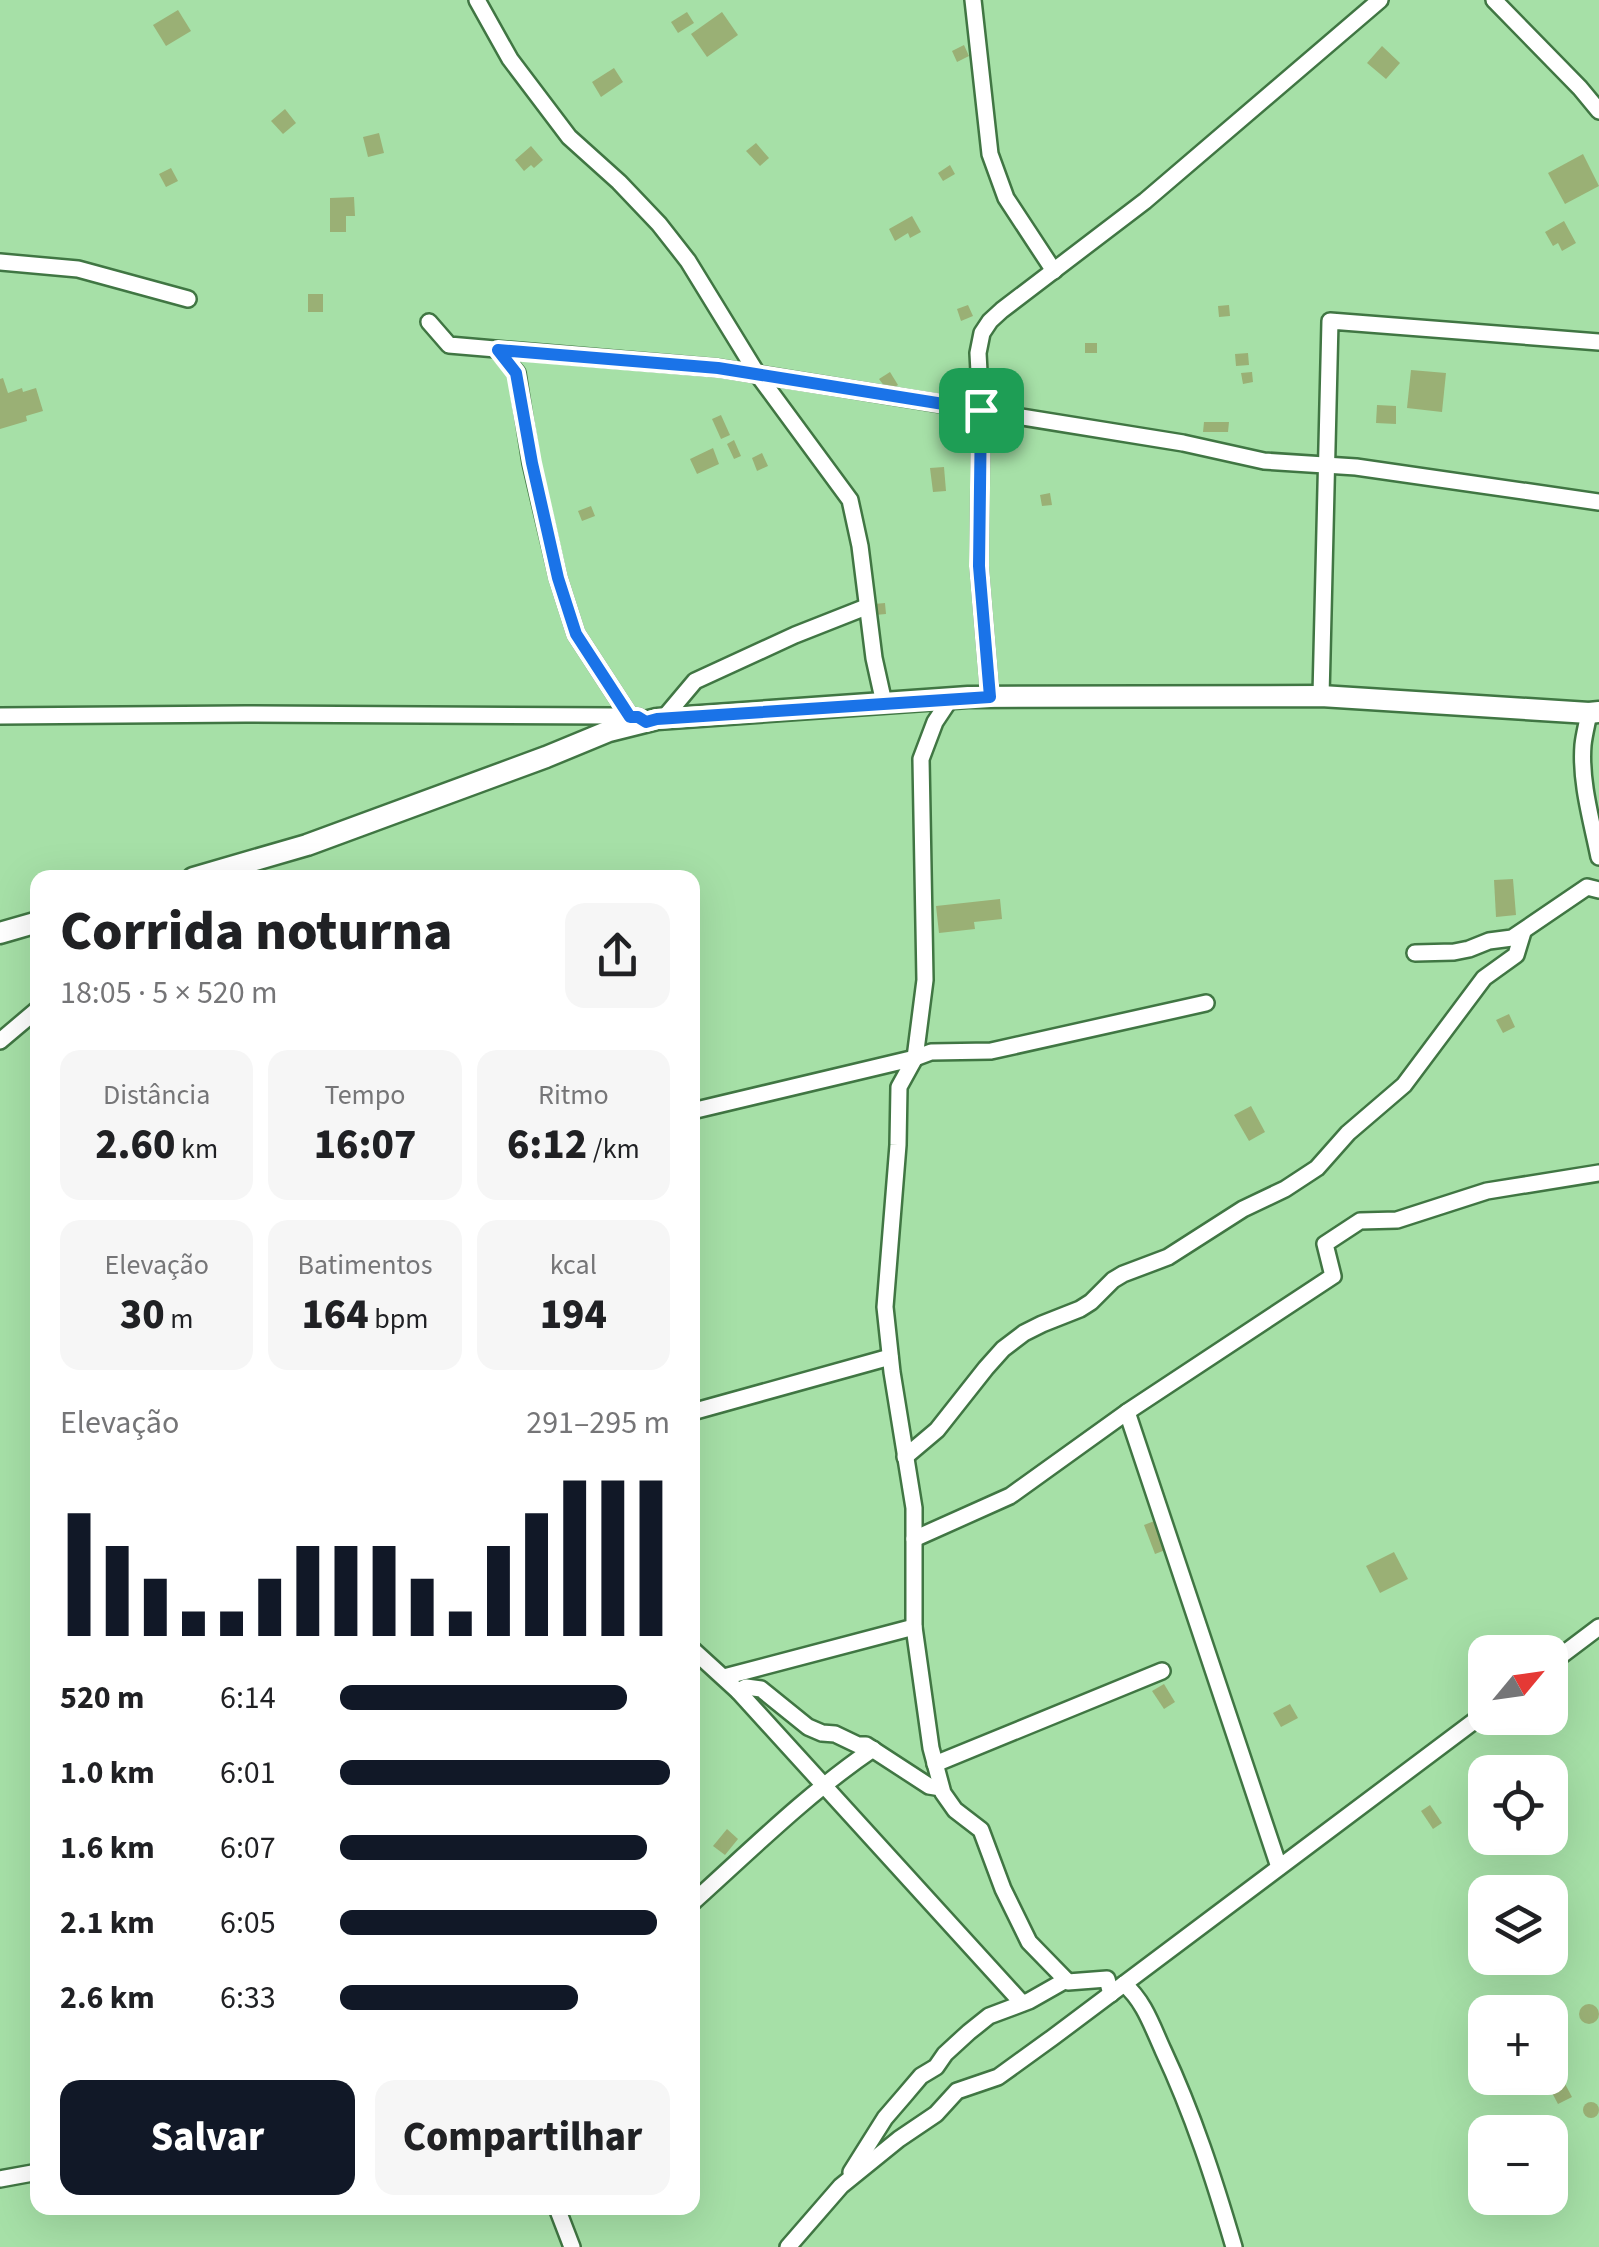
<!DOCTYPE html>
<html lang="pt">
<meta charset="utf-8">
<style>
body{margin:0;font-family:"Source Sans 3",sans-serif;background:#f6f6f6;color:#202124;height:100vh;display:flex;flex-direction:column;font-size:38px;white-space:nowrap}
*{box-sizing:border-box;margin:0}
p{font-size:32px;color:#757577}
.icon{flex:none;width:55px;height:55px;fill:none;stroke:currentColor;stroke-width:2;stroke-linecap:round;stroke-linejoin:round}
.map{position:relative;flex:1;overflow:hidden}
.drawer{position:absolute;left:30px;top:870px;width:670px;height:1345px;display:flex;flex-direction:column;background:#fff;border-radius:20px;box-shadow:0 10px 40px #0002}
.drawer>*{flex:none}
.needle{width:65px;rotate:61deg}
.controls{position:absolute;left:1468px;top:1635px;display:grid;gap:20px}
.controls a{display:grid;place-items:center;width:100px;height:100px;border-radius:20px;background:#fff;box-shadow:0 10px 40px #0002;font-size:50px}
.pin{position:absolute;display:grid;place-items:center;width:85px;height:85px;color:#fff;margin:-42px;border-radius:20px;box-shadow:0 5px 15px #0006}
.round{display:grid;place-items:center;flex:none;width:105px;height:105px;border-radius:20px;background:#f6f6f6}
.overview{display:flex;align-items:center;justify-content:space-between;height:170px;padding:0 30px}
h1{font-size:55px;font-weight:800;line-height:75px}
.stats{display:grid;grid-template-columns:repeat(3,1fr);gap:15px;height:170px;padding:10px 30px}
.stats div{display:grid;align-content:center;border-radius:20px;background:#f6f6f6;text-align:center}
.stats b{font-size:42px;font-weight:800}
.stats small{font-size:28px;font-weight:400}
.stats p{font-size:28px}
.chart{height:280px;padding:20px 30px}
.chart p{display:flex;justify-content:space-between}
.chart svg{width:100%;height:180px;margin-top:10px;stroke:#111827;stroke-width:6}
.button{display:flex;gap:20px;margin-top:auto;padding:20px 30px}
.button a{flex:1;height:115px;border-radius:20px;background:#111827;color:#fff;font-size:40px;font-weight:800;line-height:115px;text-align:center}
.button a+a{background:#f6f6f6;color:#202124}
ul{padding:0 30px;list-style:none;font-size:32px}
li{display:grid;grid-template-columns:160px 120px 1fr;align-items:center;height:75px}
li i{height:25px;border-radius:12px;background:#111827}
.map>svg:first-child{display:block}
.building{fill:#9ab075}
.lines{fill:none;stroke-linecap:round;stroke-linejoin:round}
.minor-casing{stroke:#407643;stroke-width:20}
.tertiary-casing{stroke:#407643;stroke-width:25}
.minor{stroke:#fff;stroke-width:15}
.tertiary{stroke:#fff;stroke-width:20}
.route-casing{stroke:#fff;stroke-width:20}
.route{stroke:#1a73e8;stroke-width:12}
</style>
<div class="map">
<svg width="1599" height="2247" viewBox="0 0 1599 2247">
<rect width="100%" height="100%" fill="#a6e0a7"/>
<!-- building -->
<g class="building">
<polygon points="178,10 191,31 166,46 153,25"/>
<polygon points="687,12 694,23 678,33 671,22"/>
<polygon points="722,12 738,35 707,57 691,34"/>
<polygon points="964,45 969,56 957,62 952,51"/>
<polygon points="1382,46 1400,63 1386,79 1367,63"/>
<polygon points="614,68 623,82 601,97 592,82"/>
<polygon points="285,109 296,123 283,134 271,121"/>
<polygon points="379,133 384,153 368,157 363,137"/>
<polygon points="756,143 769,158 760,166 746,151"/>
<polygon points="531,146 543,160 534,168 531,165 524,171 515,160"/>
<polygon points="1583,154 1599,186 1565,204 1548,173"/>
<polygon points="950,165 955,174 943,181 938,173"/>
<polygon points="171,168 178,181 166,187 159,174"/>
<polygon points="354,197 355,216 346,216 346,232 330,232 330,198"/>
<polygon points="912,216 921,232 910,238 908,233 895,241 889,229"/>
<polygon points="1564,221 1576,243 1562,251 1558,243 1553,246 1545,232"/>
<rect x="308" y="294" width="15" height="18"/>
<polygon points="968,305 973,316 961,321 957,309"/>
<polygon points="1229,305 1230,316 1219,317 1218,306"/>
<rect x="1085" y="343" width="12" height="10"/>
<polygon points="1248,353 1249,365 1236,366 1235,354"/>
<polygon points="1411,370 1446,373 1442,412 1407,408"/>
<polygon points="890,372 898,385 888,391 879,379"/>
<polygon points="1252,372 1253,382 1243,384 1241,373"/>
<polygon points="3,378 8,393 22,388 23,392 36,388 43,411 26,416 27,421 0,429 0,379"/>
<polygon points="1377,405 1396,406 1396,424 1376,423"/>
<polygon points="721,415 730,435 721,439 712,419"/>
<polygon points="1204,422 1229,422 1228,432 1203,432"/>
<polygon points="734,440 741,456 734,459 727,444"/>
<polygon points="713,448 719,464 697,474 690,459"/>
<polygon points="762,453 768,466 757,471 752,458"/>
<polygon points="944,467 946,491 933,492 930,468"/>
<polygon points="1050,493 1052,505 1042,506 1040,495"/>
<polygon points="591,506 595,516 582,521 578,511"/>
<polygon points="885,603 886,614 875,615 874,604"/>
<polygon points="1513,879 1516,915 1496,917 1494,880"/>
<polygon points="1000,899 1002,919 974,922 975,929 939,933 936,906"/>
<polygon points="1509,1014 1515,1027 1503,1033 1496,1020"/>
<polygon points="1251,1106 1265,1132 1249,1141 1234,1115"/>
<polygon points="1157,1520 1168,1549 1155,1554 1144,1525"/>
<polygon points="1394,1552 1408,1579 1380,1593 1366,1566"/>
<polygon points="1164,1684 1175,1702 1164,1709 1152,1691"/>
<polygon points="1290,1704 1298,1718 1281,1727 1273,1713"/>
<polygon points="1430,1805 1442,1823 1433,1829 1421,1811"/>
<polygon points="727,1829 738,1839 725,1855 713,1846"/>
<circle cx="1589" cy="2014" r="10"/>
<polygon points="1564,2082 1572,2097 1558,2104 1550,2089"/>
<circle cx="1591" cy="2110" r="8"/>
<polygon points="1485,2141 1485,2153 1478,2154 1475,2143"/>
</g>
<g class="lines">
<defs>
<g id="minor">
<polyline points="477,0 510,59 569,137 619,182 659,224 688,261 758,375 850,500 860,546 874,658 884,703"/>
<polyline points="973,0 990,154 1006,198 1054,271"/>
<polyline points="1494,0 1580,88 1599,111"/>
<polyline points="0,262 78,269 188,299"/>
<polyline points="429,322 449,345 719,368 1183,443 1264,461 1356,467 1599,502"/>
<polyline points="498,350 517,373 531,463 558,578 576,634 630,717"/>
<polyline points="1321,696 1330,321 1599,342"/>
<polyline points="990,697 979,566 981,410 978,353 982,333 990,321 1002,310 1145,201 1380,0"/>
<polyline points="951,698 935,722 921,759 925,980 915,1058 899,1087 898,1145 885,1307 892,1372 914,1508 914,1627 931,1748 943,1793 955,1810 981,1830 1003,1889 1029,1942 1068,1982 1107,1979 1111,1994"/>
<path d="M1589,713C1587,724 1584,735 1583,745C1580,782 1592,822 1599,857"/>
<polyline points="0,716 245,714 614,716 638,717 645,721"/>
<polyline points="663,719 695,681 795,635 866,607"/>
<polyline points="1415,953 1454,952 1469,949 1489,941 1512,938 1587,887 1599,890"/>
<polyline points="0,1041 38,1009"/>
<polyline points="692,1111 915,1058 931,1052 991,1051 1206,1003"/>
<polyline points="692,1412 890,1357"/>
<polyline points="1127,1412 1279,1867"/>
<polyline points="905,1457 937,1430 986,1368 1003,1349 1024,1333 1042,1324 1080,1309 1091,1302 1113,1280 1123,1274 1168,1257 1243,1209 1285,1189 1317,1168 1348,1133 1404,1085 1484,978 1516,955 1523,932"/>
<polyline points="914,1539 1010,1496 1127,1412 1333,1276 1325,1244 1360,1221 1397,1220 1487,1191 1599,1173"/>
<polyline points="692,1649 738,1691 1022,2003"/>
<polyline points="1550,1664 1599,1627"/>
<polyline points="724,1677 914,1627"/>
<polyline points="738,1691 746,1687 761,1689 808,1727 822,1733 835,1734 858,1745 866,1745 929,1786 941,1788"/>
<polyline points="935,1764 1162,1671"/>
<path d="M692,1903C751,1850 807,1794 873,1749"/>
<path d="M1124,1984C1144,2001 1152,2026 1163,2050C1193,2114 1214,2179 1234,2247"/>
<polyline points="851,2172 885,2118 904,2096 921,2076 936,2067 945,2054 969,2032 989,2016 1029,2001 1066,1980"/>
<polyline points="0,2179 38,2172"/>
<polyline points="557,2208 572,2247"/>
<polyline points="788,2247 841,2186 899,2139 936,2114 957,2091 998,2077 1052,2038 1485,1713"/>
</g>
<g id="tertiary">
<polyline points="193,878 307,845 546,757 609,731 657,719 968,697 1321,696 1589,713 1599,712"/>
<polyline points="0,933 38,922"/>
</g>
</defs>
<!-- minor casing -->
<use href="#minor" class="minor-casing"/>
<!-- tertiary casing -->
<use href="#tertiary" class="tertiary-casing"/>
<!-- minor -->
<use href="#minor" class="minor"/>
<!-- tertiary -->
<use href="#tertiary" class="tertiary"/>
</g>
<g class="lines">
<defs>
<polygon id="route" points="498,350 718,368 981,410 979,566 990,697 657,719 646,722 638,717 630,717 576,634 558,578 532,463 516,373"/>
</defs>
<!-- route casing -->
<use href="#route" class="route-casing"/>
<!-- route -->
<use href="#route" class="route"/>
</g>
</svg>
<div class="controls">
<a><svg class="needle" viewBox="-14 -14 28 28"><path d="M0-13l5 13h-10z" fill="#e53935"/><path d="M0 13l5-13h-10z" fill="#757577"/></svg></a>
<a><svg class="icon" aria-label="locate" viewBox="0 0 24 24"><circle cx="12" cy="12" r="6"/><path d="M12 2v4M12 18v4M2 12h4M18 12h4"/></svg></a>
<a><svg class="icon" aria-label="layers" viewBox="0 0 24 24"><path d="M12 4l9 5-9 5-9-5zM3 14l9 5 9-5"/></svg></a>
<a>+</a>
<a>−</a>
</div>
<div class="pin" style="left:981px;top:410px;background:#1e9e55"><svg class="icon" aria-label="arrive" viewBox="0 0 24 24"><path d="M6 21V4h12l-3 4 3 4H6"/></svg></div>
<section class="drawer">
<div class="overview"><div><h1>Corrida noturna</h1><p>18:05 · 5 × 520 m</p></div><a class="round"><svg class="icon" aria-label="share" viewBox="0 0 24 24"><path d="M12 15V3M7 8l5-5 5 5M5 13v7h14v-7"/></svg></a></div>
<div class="stats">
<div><p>Distância</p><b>2.60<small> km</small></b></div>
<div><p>Tempo</p><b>16:07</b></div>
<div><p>Ritmo</p><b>6:12<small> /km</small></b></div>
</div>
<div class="stats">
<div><p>Elevação</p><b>30<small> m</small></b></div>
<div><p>Batimentos</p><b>164<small> bpm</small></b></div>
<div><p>kcal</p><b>194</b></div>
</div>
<div class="chart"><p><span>Elevação</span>291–295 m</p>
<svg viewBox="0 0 160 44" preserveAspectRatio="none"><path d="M5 44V14M15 44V22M25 44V30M35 44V38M45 44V38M55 44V30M65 44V22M75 44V22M85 44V22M95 44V30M105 44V38M115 44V22M125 44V14M135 44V6M145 44V6M155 44V6"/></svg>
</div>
<ul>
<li><b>520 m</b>6:14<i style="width:87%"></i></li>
<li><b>1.0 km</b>6:01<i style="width:100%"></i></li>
<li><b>1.6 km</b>6:07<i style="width:93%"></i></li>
<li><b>2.1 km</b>6:05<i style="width:96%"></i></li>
<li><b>2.6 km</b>6:33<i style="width:72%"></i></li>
</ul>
<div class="button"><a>Salvar</a><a>Compartilhar</a></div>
</section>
</div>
